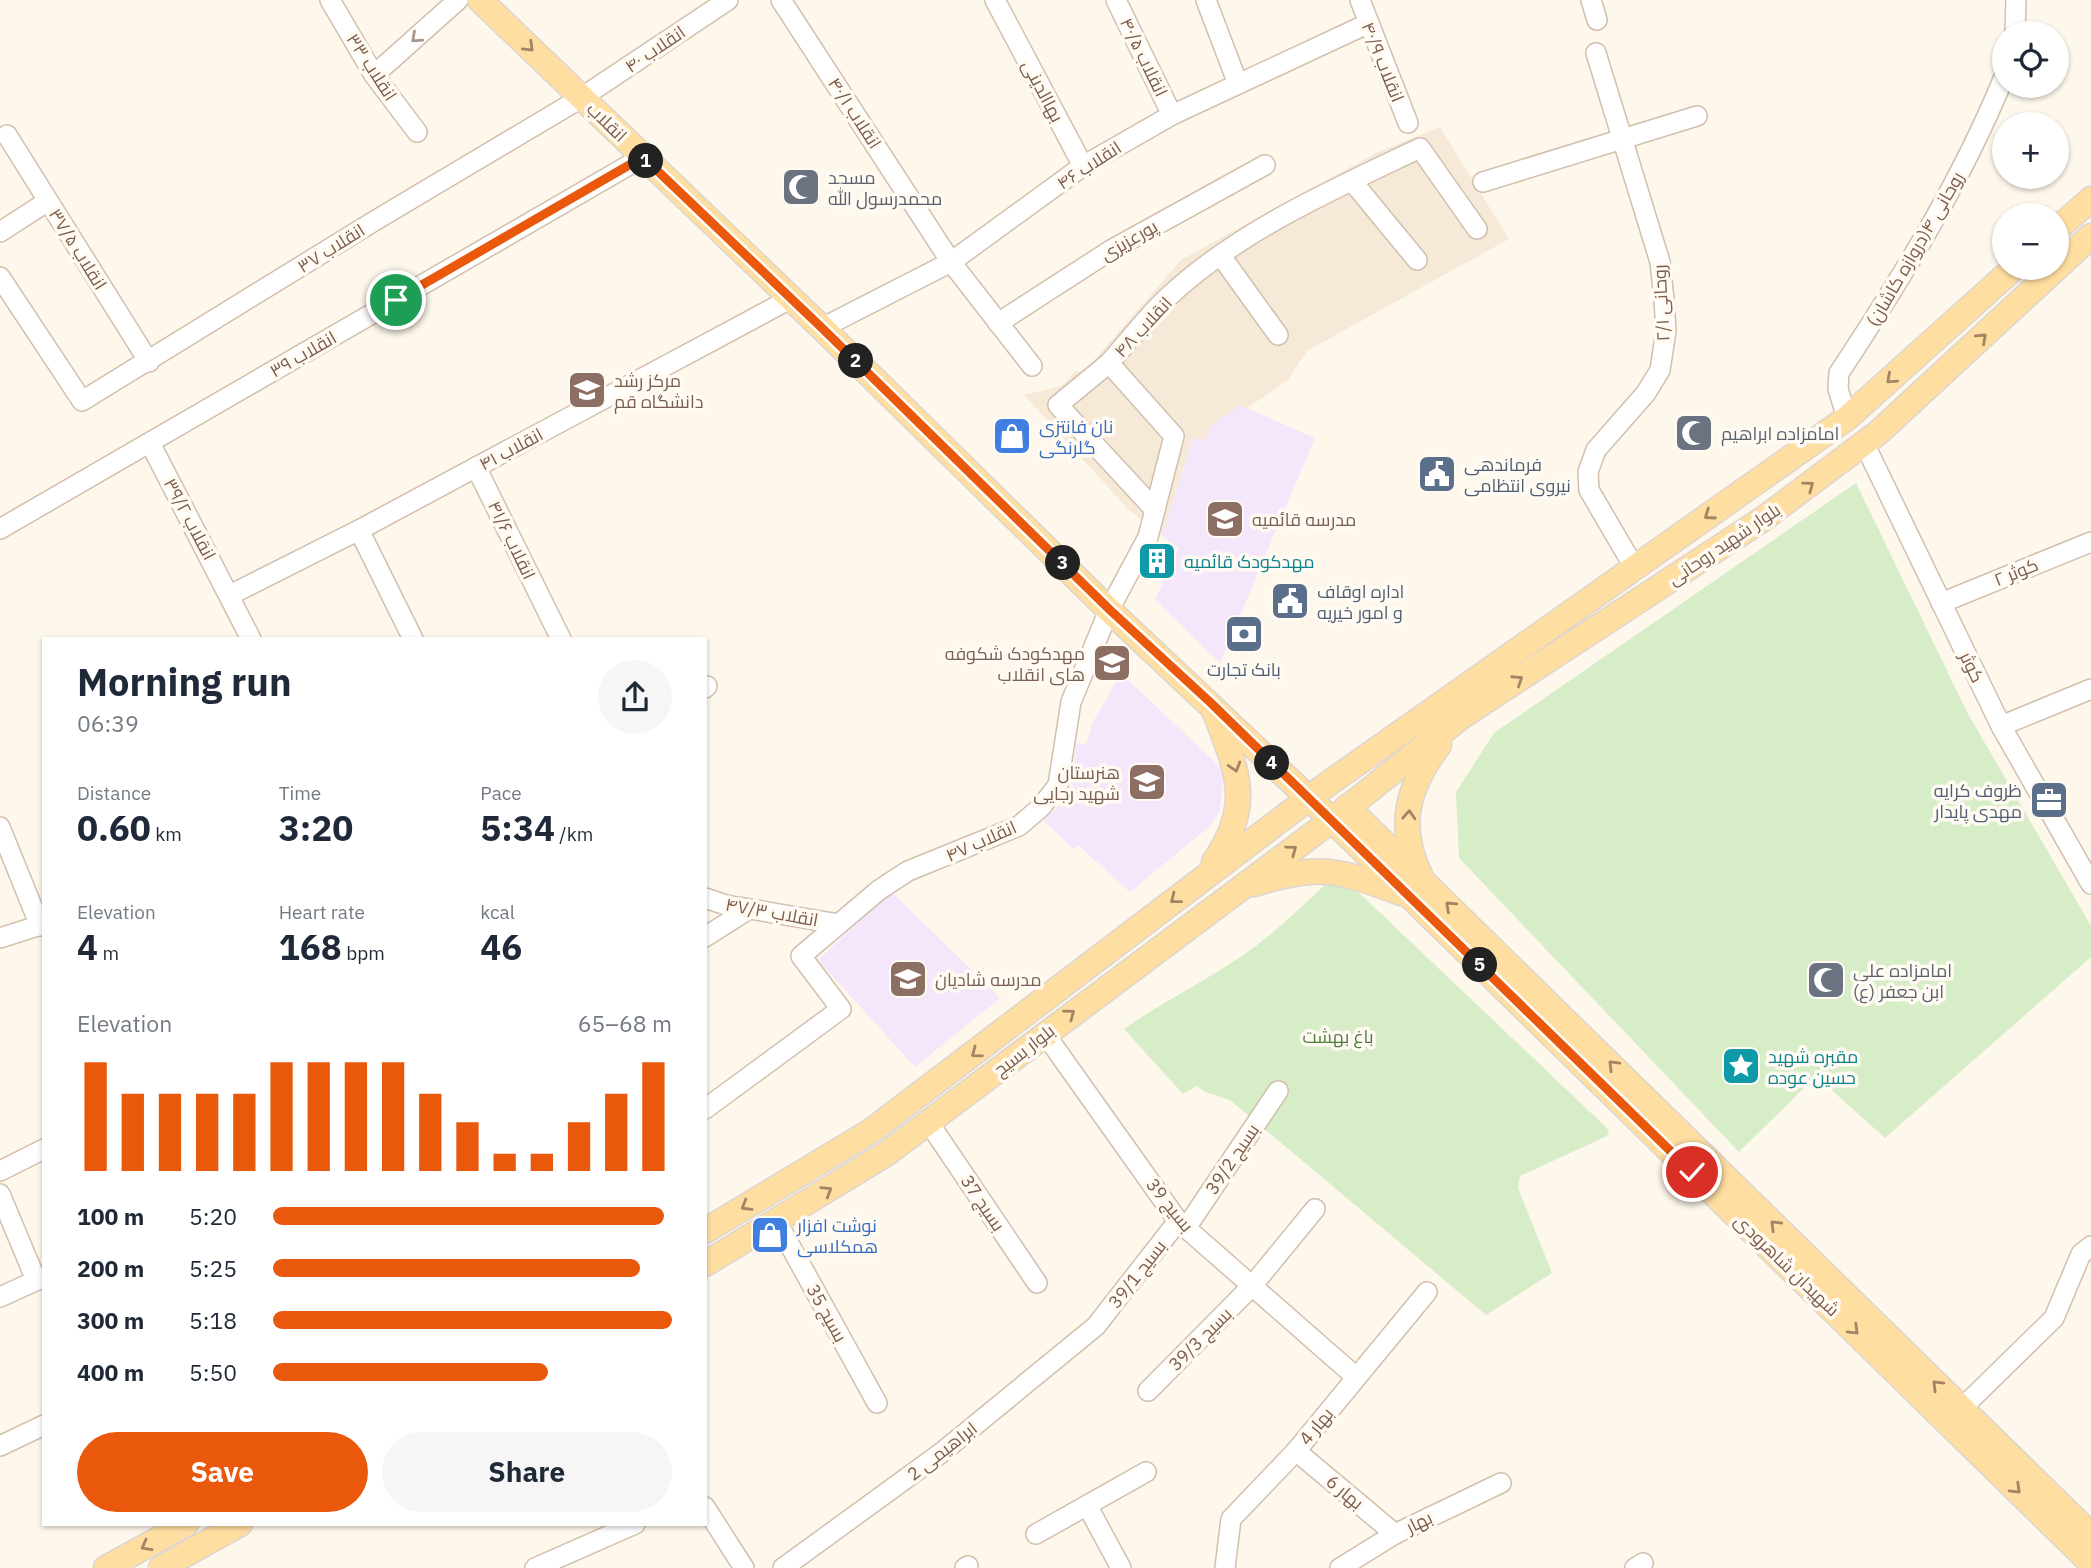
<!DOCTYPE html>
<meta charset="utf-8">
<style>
body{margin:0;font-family:"IBM Plex Sans",Cairo,sans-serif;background:#f6f6f7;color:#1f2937;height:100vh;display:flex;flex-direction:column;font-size:26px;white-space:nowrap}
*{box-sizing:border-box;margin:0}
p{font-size:23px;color:#747a83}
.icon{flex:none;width:38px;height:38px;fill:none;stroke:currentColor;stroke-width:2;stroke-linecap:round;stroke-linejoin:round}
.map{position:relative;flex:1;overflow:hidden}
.side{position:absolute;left:42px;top:637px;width:665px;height:889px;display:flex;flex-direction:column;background:#fff;border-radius:0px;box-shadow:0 2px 5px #0004}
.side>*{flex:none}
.buttons{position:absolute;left:1992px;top:21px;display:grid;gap:14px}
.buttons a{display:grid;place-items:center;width:77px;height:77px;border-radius:50%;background:#fff;box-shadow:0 2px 5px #0004;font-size:35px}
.pin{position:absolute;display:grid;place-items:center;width:60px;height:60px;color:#fff;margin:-30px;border:4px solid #fff;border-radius:50%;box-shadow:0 2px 7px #0007}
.km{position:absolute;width:35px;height:35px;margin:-18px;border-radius:50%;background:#222;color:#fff;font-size:19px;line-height:35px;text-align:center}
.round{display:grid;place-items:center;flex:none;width:74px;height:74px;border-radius:37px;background:#f6f6f7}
.summary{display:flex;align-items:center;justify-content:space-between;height:119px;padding:0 35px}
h1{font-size:38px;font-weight:800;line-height:52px}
.figures{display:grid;grid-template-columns:repeat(3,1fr);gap:10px;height:119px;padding:7px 35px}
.figures div{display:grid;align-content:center}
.figures b{font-size:35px;font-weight:800}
.figures small{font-size:19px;font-weight:400}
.figures p{font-size:19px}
.chart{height:196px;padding:14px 35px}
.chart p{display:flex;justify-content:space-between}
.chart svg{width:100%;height:126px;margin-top:7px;stroke:#ea580c;stroke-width:6}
.primary-button{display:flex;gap:14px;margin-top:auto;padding:14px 35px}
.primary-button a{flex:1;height:80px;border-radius:42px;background:#ea580c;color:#fff;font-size:28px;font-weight:800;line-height:80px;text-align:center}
.primary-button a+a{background:#f6f6f7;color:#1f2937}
ul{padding:0 35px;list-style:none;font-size:23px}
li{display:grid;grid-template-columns:112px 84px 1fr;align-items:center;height:52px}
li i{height:18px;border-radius:9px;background:#ea580c}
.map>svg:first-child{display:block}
.residential{fill:#f6e9d8}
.education{fill:#f4e7fb}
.green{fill:#d6edc7}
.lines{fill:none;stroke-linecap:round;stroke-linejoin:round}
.minor-casing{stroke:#d2bfae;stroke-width:22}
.major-casing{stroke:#ddd5d0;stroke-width:27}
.minor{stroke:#fff;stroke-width:19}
.major{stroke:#ffdea1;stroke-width:24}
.oneway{stroke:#aa968a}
.oneway2{stroke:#a38465}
.route-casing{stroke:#fff;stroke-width:14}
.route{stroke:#ea580c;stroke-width:9}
.labels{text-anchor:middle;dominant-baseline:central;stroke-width:7;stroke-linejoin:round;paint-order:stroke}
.street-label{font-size:18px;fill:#7c5d4b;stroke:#fffaf2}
.worship-label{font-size:18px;fill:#5b616d;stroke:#fffaf2;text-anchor:start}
.education-label{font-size:18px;fill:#785e54;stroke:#fffaf2;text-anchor:start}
.shop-label{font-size:18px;fill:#366cbe;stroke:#fffaf2;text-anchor:start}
.service-label{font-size:18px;fill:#4e5e75;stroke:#fffaf2;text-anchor:start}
.culture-label{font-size:18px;fill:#0d838f;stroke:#fffaf2;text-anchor:start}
.park-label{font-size:18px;fill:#507c3f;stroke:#fffaf2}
</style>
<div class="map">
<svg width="2091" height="1568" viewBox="0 0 2091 1568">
<rect width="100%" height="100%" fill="#fef7eb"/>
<!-- residential -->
<polygon class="residential" points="1440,127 1509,239 1307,351 1288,380 1247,408 1240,406 1205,441 1193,438 1162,536 1129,510 1024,395 1061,386 1076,371 1083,373 1181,260 1376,153"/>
<!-- education -->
<g class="education">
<polygon points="1240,405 1315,438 1220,663 1155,600 1179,548 1162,536 1193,438 1205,441 1212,425"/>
<polygon points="1107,644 1119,649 1118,654 1128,658 1122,674 1219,766 1223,781 1220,810 1211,825 1130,892 1078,845 1073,849 1043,820 1075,791 1072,784 1076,743 1086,745 1093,722 1118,679 1095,668"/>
<polygon points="891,891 1000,998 915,1067 818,960"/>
</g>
<!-- green -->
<g class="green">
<polygon points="1856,483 1968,714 2091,926 2091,957 1885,1138 1816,1076 1739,1152 1459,858 1456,792 1494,733"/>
<path d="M1329,881L1354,888L1609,1130L1607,1136L1520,1176L1518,1188L1552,1273L1486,1315L1230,1100L1205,1092L1197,1086L1183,1094L1124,1029C1161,1003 1201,983 1239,958C1272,936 1300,908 1329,881Z"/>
</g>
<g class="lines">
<defs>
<g id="minor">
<polyline points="330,0 374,75 417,132"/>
<polyline points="781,0 951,262 1032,366"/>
<polyline points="995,0 1083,166"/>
<polyline points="1116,0 1172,115"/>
<polyline points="1206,0 1238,84"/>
<polyline points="1360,0 1408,123"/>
<polyline points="1591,0 1597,20"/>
<polyline points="2015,33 2016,0"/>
<polyline points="1596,53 1660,262 1664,300 1666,331 1660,370 1646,393 1596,450 1588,472 1589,490 1634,567"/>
<polyline points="374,75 458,0"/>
<polyline points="7,135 149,362"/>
<polyline points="1352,181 1417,260"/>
<polyline points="1483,182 1697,116"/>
<polyline points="0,232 48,201"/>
<polyline points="1221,256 1278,335"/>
<polyline points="0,277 82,401 376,220 581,98 728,0"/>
<polyline points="998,323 1111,250 1265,165"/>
<polyline points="822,328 951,262 1083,166 1172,115 1367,24"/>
<polyline points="1109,363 1058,405 1155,510"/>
<path d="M1847,418L1838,389L1839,373C1901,279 1961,182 2004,77"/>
<polyline points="150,443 251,639"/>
<polyline points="1865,445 2001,726 2091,884"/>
<polyline points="476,467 561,639"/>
<polyline points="0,529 643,157"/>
<polyline points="359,530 413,639"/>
<polyline points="230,595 359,530 790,299"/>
<polyline points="1941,603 2091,542"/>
<polyline points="705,688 707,686"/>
<polyline points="2001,726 2091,689"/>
<polyline points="0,827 40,926"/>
<polyline points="705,898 726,905 839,924"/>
<polyline points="705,937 749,909"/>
<polyline points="0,938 44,924"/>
<polyline points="1045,1034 1178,1221 1356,1377"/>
<path d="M705,1109L841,1009L801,956L879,890L908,871L1019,826L1041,807L1058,785L1071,702L1109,610L1148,537L1174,436L1109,363C1128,342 1146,318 1167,298C1238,231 1332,190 1420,148L1477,229"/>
<polyline points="929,1123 1037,1283"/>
<polyline points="0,1171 44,1149"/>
<polyline points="0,1194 36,1280"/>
<polyline points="777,1222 877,1403"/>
<polyline points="1186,1228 1278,1091"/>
<polyline points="0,1297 44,1277"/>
<polyline points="1148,1391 1252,1286 1315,1209"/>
<polyline points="1961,1409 2054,1318 2081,1254 2091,1246"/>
<polyline points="0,1446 44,1425"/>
<polyline points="1296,1451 1395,1534"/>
<polyline points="705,1507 744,1568"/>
<polyline points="1088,1507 1121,1568"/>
<polyline points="1036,1534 1146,1472"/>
<polyline points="535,1568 635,1524"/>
<polyline points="783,1568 941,1453 1096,1326 1178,1221"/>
<polyline points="965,1568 968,1566"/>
<polyline points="1225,1568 1231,1519 1296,1451 1427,1292"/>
<polyline points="1340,1568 1395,1534 1501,1483"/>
<polyline points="1635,1568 1643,1563"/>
</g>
<g id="major">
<polyline points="480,0 822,328 1109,610 1332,820 2091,1563"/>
<polyline points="2056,230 2091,199"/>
<path d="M1214,710C1237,770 1254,805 1214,862"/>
<polyline points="1347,807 2091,1535"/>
<path d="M1421,877C1396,827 1407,787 1439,745"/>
<path d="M1254,884C1320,864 1337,869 1401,893"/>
<polyline points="705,1231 871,1131 1325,786 1847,418 2014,268"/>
<polyline points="705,1264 886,1154 1332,820 1461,717 1763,519 1879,432 2091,236"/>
<polyline points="106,1568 186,1524"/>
<polyline points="161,1568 240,1524"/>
</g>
</defs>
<!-- minor casing -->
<use href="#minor" class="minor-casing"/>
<!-- major casing -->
<use href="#major" class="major-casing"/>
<!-- minor -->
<use href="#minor" class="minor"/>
<!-- major -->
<use href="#major" class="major"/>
</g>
<!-- one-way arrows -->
<defs><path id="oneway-chevron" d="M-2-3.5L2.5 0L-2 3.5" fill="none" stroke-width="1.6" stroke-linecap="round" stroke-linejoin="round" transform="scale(1.75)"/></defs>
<use class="oneway" href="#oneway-chevron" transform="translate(416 38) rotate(138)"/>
<g class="oneway2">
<use href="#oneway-chevron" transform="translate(529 47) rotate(44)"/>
<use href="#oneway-chevron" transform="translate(1982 338) rotate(-43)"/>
<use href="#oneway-chevron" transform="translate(1891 379) rotate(138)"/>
<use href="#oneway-chevron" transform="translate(1809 486) rotate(-36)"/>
<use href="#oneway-chevron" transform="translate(1709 515) rotate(145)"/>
<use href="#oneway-chevron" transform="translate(1518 680) rotate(-33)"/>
<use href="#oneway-chevron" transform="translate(1235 767) rotate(73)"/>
<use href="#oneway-chevron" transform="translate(1409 815) rotate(-87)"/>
<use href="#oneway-chevron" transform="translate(1292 850) rotate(-36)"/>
<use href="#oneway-chevron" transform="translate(1175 899) rotate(142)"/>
<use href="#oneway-chevron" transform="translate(1450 906) rotate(-137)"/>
<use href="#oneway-chevron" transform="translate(1070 1014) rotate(-37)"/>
<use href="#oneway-chevron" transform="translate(976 1053) rotate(143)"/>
<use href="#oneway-chevron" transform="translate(1613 1065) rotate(-135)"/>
<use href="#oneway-chevron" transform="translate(827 1191) rotate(-32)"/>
<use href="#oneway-chevron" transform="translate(746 1206) rotate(149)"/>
<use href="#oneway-chevron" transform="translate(1775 1225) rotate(-135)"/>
<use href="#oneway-chevron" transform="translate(1854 1330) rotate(44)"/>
<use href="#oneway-chevron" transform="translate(1937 1385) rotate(-135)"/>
<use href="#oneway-chevron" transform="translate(2016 1489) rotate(44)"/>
<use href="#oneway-chevron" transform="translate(146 1546) rotate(151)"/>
</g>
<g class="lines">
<defs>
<polyline id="route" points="396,300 643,157 822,328 1110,610 1211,703 1692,1172"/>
</defs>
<!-- route casing -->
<use href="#route" class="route-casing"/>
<!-- route -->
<use href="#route" class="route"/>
</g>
<!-- icons -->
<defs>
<symbol id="mosque-square" viewBox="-11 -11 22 22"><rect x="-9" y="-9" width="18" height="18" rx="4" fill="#6b7280" stroke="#fffaf2"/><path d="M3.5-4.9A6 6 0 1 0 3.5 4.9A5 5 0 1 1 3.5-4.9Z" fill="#fff"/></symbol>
<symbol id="university-square" viewBox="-11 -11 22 22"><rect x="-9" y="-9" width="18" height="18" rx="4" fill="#8d6e63" stroke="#fffaf2"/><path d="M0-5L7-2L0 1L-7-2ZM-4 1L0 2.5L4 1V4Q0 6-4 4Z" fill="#fff"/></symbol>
<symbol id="shop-square" viewBox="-11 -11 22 22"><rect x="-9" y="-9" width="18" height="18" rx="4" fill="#3f7fe0" stroke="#fffaf2"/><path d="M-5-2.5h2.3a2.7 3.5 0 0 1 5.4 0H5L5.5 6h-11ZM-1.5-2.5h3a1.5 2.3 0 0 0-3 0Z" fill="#fff"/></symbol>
<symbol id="civic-square" viewBox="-11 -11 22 22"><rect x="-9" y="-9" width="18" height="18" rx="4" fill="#5c6f8a" stroke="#fffaf2"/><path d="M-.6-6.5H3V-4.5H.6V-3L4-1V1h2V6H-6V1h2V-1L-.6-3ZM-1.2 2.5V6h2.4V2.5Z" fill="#fff"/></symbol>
<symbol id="school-square" viewBox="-11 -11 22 22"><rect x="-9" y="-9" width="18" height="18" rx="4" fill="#8d6e63" stroke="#fffaf2"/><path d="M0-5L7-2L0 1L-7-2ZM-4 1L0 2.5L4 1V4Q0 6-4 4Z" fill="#fff"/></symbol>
<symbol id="building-square" viewBox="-11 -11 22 22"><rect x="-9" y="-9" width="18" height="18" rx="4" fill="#0f9aa8" stroke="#fffaf2"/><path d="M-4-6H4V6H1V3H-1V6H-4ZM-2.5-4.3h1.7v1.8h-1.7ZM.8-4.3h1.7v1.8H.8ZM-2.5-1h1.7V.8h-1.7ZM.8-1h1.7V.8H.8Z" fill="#fff"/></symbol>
<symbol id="bank-square" viewBox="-11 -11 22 22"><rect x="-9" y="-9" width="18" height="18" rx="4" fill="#5c6f8a" stroke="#fffaf2"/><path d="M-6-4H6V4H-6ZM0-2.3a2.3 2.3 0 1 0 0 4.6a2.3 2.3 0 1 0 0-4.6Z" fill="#fff"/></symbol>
<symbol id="office-square" viewBox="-11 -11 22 22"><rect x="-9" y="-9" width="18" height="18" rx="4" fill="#5c6f8a" stroke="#fffaf2"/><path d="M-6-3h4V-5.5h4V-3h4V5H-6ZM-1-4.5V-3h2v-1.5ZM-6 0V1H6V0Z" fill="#fff"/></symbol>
<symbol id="sight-square" viewBox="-11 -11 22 22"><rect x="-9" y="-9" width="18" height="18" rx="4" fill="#0f9aa8" stroke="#fffaf2"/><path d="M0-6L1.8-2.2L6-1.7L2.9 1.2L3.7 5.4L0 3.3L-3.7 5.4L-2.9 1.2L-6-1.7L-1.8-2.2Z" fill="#fff"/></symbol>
</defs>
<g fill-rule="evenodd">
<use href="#mosque-square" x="779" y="165" width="44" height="44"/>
<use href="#university-square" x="565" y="368" width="44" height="44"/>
<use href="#mosque-square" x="1672" y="411" width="44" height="44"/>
<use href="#shop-square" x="990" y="414" width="44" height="44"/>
<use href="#civic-square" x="1415" y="452" width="44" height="44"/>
<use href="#school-square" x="1203" y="497" width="44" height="44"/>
<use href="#building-square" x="1135" y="539" width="44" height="44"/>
<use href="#civic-square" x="1268" y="579" width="44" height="44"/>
<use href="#bank-square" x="1222" y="612" width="44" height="44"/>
<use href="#school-square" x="1090" y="641" width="44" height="44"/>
<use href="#school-square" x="1125" y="760" width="44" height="44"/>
<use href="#office-square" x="2027" y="778" width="44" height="44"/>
<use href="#school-square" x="886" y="957" width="44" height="44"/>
<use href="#mosque-square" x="1804" y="958" width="44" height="44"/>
<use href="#sight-square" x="1719" y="1044" width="44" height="44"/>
<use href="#shop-square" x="748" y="1213" width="44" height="44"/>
</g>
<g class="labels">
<!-- street labels -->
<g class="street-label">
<text transform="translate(655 49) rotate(-34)">انقلاب ۴۰</text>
<text transform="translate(1144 57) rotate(64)">انقلاب ۴۰/۵</text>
<text transform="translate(1383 62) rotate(68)">انقلاب ۴۰/۹</text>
<text transform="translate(372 67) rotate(57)">انقلاب ۳۳</text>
<text transform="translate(1043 91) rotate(62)">بهاالدینی</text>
<text transform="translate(855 113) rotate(57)">انقلاب ۴۰/۱</text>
<text transform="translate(607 122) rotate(44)">انقلاب</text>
<text transform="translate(1089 165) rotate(-33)">انقلاب ۴۶</text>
<text transform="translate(1129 240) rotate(-30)">پورعزیزی</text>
<text transform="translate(331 248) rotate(-32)">انقلاب ۳۷</text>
<text transform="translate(78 249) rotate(58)">انقلاب ۳۷/۵</text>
<text transform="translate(1915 249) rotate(-60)">روحانی ۴(دروازه کاشان)</text>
<text transform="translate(1661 303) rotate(-93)">روحانی ۲/۱</text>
<text transform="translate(1143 327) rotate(-47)">انقلاب ۴۸</text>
<text transform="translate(303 354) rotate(-30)">انقلاب ۳۹</text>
<text transform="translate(511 449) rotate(-28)">انقلاب ۴۱</text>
<text transform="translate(190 519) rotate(62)">انقلاب ۳۹/۲</text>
<text transform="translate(512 540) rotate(64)">انقلاب ۴۱/۶</text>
<text transform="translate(1724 544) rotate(-34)">بلوار شهید روحانی</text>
<text transform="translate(2016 572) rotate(-22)">کوثر ۲</text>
<text transform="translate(1972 667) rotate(64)">کوثر</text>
<text transform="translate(981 841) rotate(-24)">انقلاب ۴۷</text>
<text transform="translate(772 912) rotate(10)">انقلاب ۴۷/۳</text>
<text transform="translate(1024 1050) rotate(-38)">بلوار بسیج</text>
<text transform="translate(1232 1159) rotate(-56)">بسیج 39/2</text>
<text transform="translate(983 1203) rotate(56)">بسیج 37</text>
<text transform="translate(1170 1205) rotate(51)">بسیج 39</text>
<text transform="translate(1787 1265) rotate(44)">شهیدان شاهرودی</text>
<text transform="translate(1137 1274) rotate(-52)">بسیج 39/1</text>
<text transform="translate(827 1313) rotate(61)">بسیج 35</text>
<text transform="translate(1200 1339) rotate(-45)">بسیج 39/3</text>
<text transform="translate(1316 1426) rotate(-50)">بهار 4</text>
<text transform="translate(942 1451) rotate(-38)">ابراهیمی 2</text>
<text transform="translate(1345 1492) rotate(40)">بهار 6</text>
<text transform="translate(1419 1522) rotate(-26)">بهار</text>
</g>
<!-- worship labels -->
<g class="worship-label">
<text x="828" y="177">مسجد<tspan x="828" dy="21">محمدرسول الله</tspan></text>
<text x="1721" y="433">امامزاده ابراهیم</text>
<text x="1853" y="970">امامزاده علی‌<tspan x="1853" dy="21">ابن جعفر (ع)</tspan></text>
</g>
<!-- education labels -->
<g class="education-label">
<text x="614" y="380">مرکز رشد<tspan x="614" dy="21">دانشگاه قم</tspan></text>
<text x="1252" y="519">مدرسه قائمیه</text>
<text x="1085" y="653" text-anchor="end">مهدکودک شکوفه<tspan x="1085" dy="21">های انقلاب</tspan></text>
<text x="1120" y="772" text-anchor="end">هنرستان<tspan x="1120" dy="21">شهید رجایی</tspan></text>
<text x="935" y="979">مدرسه شادیان</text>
</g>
<!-- shop labels -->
<g class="shop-label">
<text x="1039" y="426">نان فانتزی<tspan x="1039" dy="21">گلرنگی</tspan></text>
<text x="797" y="1225">نوشت افزار<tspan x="797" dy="21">همکلاسی</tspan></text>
</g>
<!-- service labels -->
<g class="service-label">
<text x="1464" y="464">فرماندهی<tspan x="1464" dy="21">نیروی انتظامی</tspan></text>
<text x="1317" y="591">اداره اوقاف<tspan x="1317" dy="21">و امور خیریه</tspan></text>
<text x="1244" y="669" text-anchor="middle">بانک تجارت</text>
<text x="2022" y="790" text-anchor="end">ظروف کرایه<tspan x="2022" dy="21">مهدی پایدار</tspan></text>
</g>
<!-- culture labels -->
<g class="culture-label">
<text x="1184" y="561">مهدکودک قائمیه</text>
<text x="1768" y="1056">مقبره شهید<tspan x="1768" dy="21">حسین عوده</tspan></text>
</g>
<!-- park labels -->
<g class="park-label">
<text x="1338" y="1036">باغ بهشت</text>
</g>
</g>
</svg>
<div class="buttons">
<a><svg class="icon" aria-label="locate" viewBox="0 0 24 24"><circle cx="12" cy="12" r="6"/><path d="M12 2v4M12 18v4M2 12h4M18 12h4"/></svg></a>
<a>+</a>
<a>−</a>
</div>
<div class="pin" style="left:396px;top:300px;background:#1e9e55"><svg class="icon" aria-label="arrive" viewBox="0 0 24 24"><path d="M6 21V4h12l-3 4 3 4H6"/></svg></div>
<div class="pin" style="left:1692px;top:1172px;background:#d93025"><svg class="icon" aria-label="check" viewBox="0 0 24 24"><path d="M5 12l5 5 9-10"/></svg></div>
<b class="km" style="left:646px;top:161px">1</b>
<b class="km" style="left:856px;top:361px">2</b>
<b class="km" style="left:1063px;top:563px">3</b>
<b class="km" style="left:1272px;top:763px">4</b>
<b class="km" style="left:1480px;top:965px">5</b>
<section class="side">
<div class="summary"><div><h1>Morning run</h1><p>06:39</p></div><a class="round"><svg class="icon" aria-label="share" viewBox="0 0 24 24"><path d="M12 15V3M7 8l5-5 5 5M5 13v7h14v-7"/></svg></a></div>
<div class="figures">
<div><p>Distance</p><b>0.60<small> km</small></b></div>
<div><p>Time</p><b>3:20</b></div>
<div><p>Pace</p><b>5:34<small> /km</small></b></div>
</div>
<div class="figures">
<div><p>Elevation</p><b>4<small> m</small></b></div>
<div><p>Heart rate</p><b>168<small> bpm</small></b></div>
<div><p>kcal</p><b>46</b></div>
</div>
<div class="chart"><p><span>Elevation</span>65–68 m</p>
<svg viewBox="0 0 160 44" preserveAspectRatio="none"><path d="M5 44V6M15 44V17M25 44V17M35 44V17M45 44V17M55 44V6M65 44V6M75 44V6M85 44V6M95 44V17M105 44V27M115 44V38M125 44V38M135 44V27M145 44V17M155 44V6"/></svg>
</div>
<ul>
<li><b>100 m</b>5:20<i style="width:98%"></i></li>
<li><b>200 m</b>5:25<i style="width:92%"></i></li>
<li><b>300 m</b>5:18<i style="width:100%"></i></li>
<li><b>400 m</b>5:50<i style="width:69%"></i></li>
</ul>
<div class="primary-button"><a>Save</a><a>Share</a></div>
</section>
</div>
